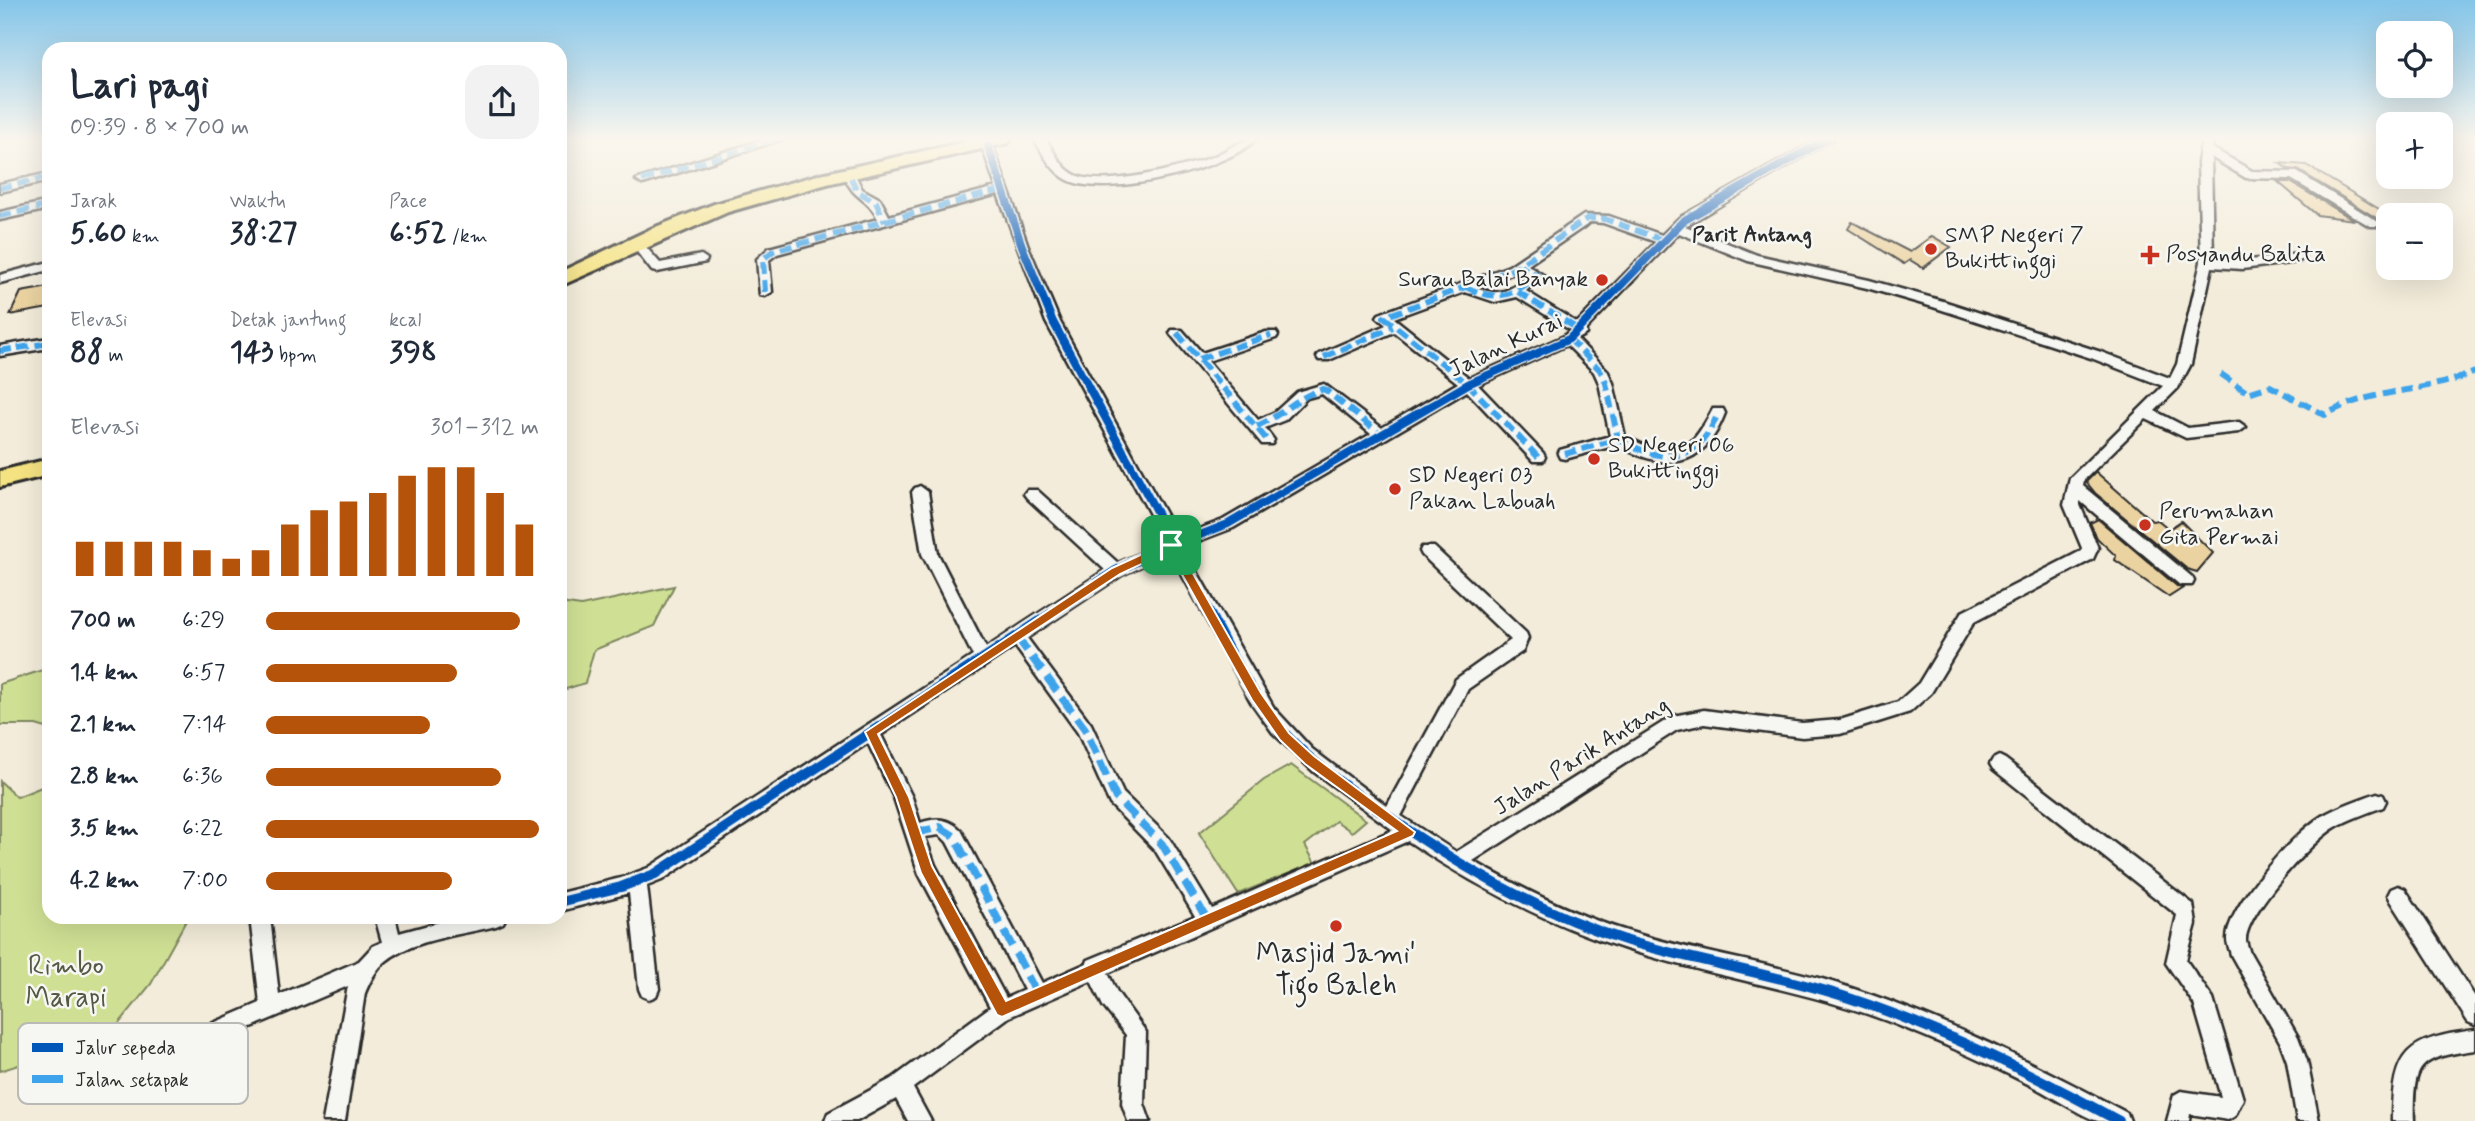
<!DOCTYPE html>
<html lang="id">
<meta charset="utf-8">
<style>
body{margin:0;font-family:Mynerve,sans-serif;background:#f2f2f3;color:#1f2937;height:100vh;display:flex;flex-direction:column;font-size:26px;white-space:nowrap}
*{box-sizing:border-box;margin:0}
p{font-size:23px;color:#747a83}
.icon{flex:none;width:38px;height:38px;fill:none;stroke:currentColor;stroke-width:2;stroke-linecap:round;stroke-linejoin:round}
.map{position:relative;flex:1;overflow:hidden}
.sheet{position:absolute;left:42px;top:42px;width:525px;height:882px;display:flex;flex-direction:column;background:#fff;border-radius:21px;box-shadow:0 7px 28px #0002}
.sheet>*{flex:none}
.controls{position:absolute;left:2376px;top:21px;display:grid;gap:14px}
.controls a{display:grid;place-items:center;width:77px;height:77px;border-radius:14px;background:#fff;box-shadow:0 7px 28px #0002;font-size:35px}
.pin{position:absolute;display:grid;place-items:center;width:60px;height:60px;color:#fff;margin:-30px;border-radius:14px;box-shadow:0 4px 10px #0006}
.round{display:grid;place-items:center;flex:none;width:74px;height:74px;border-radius:21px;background:#f2f2f3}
.overview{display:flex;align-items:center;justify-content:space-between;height:119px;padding:0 28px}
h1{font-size:38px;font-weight:700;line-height:52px}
.figures{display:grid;grid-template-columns:repeat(3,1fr);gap:10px;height:119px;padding:7px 28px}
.figures div{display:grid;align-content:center}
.figures b{font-size:30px;font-weight:700}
.figures small{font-size:19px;font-weight:400}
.figures p{font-size:19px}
.chart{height:196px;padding:14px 28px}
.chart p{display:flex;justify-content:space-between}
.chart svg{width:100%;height:126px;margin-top:7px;stroke:#b45309;stroke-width:6}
ul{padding:0 28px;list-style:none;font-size:23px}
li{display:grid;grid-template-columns:112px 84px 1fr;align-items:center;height:52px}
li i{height:18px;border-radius:9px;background:#b45309}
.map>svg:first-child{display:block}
.green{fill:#cfe094;stroke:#7d8660;stroke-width:2}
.building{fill:#ebd3a1;stroke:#2b2b2b;stroke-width:2}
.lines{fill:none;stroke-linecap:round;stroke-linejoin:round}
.minor-casing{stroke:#2b2b2b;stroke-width:5}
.highway-casing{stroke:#2b2b2b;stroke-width:6}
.minor{fill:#f6f6f2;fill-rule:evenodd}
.highway{fill:#f5e382;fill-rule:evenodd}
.quiet-far1{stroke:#3ea3eb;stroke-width:6;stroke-dasharray:12 6;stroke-linecap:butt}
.quiet{stroke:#3ea3eb;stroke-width:8;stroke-dasharray:17 8;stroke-linecap:butt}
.cycleway-far1-casing{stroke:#f6f6f2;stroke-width:11}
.cycleway-casing{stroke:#f6f6f2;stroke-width:15}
.cycleway-far1{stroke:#0057b8;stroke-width:8}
.cycleway{stroke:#0057b8;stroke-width:10}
.route{fill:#b45309;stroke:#fff;stroke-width:2;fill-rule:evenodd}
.poi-dot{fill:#c8321e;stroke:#f6f6f2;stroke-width:2.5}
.labels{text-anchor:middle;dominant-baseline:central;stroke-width:5;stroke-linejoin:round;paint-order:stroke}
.far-quarter-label{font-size:21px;font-weight:bold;fill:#2b2b2b;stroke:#f6f6f2}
.poi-label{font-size:23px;fill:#2b2b2b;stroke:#f6f6f2;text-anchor:start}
.street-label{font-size:23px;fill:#2b2b2b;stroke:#f6f6f2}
.near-poi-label{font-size:28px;fill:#2b2b2b;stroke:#f6f6f2}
.near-park-label{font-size:28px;fill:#545845;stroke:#f6f6f2}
.key{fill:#f6f6f2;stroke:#b9b9b6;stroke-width:2}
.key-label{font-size:19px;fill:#2b2b2b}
</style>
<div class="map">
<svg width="2475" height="1121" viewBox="0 0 2475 1121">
<rect width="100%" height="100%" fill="#f3ecda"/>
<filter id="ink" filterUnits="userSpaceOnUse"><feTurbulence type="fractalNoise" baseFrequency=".0143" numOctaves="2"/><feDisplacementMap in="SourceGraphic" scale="14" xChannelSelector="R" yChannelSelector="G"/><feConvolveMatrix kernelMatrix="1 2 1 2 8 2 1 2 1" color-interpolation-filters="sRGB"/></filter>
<g filter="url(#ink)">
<!-- green -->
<g class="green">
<polygon points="674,586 654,626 594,650 585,683 560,691 560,603 581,606"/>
<polygon points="49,668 49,729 36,725 0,725 0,684"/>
<polygon points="1291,765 1366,820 1352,832 1336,821 1305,845 1315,863 1238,894 1199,833 1264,780"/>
<polygon points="0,781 17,797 49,784 49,917 188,917 151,984 109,1036 0,1071"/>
</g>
<!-- building -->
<g class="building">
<polygon points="2279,163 2306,165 2389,215 2389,226 2382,225 2381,221 2298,170 2288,169"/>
<polygon points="2278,182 2290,182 2354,220 2317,215"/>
<polygon points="1852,222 1910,252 1932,236 1951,247 1923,268 1910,260 1904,264 1848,229"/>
<polygon points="49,287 49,308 10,315 21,292"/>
<polygon points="2096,472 2152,521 2158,520 2169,529 2181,521 2213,553 2197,572 2187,569 2095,493 2086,482"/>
<polygon points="2098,519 2178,587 2183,588 2169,597 2115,560 2116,556 2097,538 2090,523"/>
</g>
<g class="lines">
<defs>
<g id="minor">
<polygon points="765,139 783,139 646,183 642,184 636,180"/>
<path d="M1034,139H1046C1054,152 1062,170 1078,176C1108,187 1181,168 1212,157C1228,151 1239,139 1256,139C1229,169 1105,199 1068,180C1052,172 1043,154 1034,139Z"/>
<path d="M1819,139H1833L1685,226L1757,255L1869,280L1943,301L2101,352L2170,378L2177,364L2201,262L2198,162L2202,139H2214L2212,148L2252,171L2297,172L2380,223L2378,226H2370L2291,179L2246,178L2211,157L2213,259L2242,261L2298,254L2304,258L2298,262L2242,269L2212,267L2191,364L2178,388L2155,411L2188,428L2239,422L2246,427L2239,432L2186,438L2146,419L2084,480L2083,486L2192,577L2194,581L2192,585H2180L2080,501V505L2098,548L2093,559L1974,622L1931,693L1910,712L1840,734L1802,737L1704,724L1677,730L1473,861C1522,889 1573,914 1627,931C1691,951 1758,961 1822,979C1929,1010 2029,1061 2127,1113L2130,1121C2120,1121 2107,1121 2098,1121C2083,1117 2048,1094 2032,1086C1985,1062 1936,1040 1887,1021C1802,989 1712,977 1626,949C1548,924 1476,887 1408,841L1108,973L1117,992L1146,1032L1144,1104L1150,1121H1128L1122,1104L1126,1035L1103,1006L1091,981L1009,1017L913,1088L931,1121H908L896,1099L857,1121H825L828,1113L893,1078L990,1007L919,874L894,798L868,743L662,880L647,886L659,989L656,996L649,999L642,996L639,989L629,893L560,911V893L621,878L648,868L973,656L922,554L912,492L915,488L920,486L928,492L938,554L986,648L1105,570L1027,498L1024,494L1027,490H1037L1118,563L1165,542L1046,322L998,194L777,254L769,260L772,292L765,296L760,295L757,259L769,248L878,219C867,196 855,201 845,178L847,175H855L862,189L880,199L889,216L996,187L982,146L984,144H992L1028,246L1060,322L1178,537L1223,520L1371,434L1322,394L1307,398L1285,420L1265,428L1274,440L1272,444H1262L1172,336L1170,333L1172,330H1182L1202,353L1266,332H1276L1278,335L1276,338L1208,361L1258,420L1275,412L1297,392L1324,384L1382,428L1458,383L1394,332L1329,360H1319L1317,357L1319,354L1386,325L1377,317L1379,314L1509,266L1584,215L1609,216L1662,235L1679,218ZM1591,222L1603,223L1656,242L1577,323L1526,291L1543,275L1528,265ZM1679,233L1748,261L1867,288L1933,307L2091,358L2163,386L2070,478L2064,505L2082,548L2081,551L1962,612L1919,683L1898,702L1840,720L1802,723L1704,710L1673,716L1456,852L1401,816L1468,689L1523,651L1528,638L1526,633L1434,547H1422L1420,551L1422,555L1511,640L1456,679L1387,806L1312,749L1274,708L1183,547L1233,528L1467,391L1533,461H1543L1545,457L1543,453L1478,385L1567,345L1594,372L1599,383L1610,436L1560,450L1558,454L1560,458L1565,459L1617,445C1665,471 1703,471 1725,413L1723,409H1713C1687,458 1672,461 1625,436L1613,383L1607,370L1577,339L1586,334V329ZM1520,271L1528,276C1512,290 1498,298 1477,287ZM1465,292L1495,302L1517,297L1570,330L1564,336L1469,378L1394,318ZM1170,552L1251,702L1273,733L1314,772L1393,830L1212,909L1169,838L1123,793L1091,724L1027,638L1122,575ZM1015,646L1078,733L1110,804L1155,850L1195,916L1088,960L1087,963L1042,983L961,830C948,818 936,817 920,823L912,797L881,735ZM940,835L947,842L1024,990L1006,998L935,865L925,837Z"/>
<polygon points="49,173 49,181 0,192 0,184"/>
<polygon points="49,201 49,209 0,220 0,212"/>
<polygon points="640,244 644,245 660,263 701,255 707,259 706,262 657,272 652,271 634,248"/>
<polygon points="49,262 49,270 0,283 0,275"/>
<polygon points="49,338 49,348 0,356 0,346"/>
<polygon points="1999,756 2005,759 2193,904 2196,924 2186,960 2213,999 2243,1099 2235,1116 2228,1120 2190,1114 2189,1121 2167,1121 2174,1095 2181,1091 2221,1097 2194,1004 2166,963 2177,915 1993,769 1990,764 1993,759"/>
<path d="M2377,793L2383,795L2386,801L2383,807C2367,813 2349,819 2334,828C2311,842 2245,914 2246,940C2246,942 2249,949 2249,951L2298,1037L2307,1061L2319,1121H2297L2287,1061L2280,1042L2231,955C2230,950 2227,944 2227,939C2227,906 2294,833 2322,816C2339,806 2358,800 2377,793Z"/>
<polygon points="2398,886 2405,889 2475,997 2475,1025 2468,1022 2391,901 2388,895 2391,889"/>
<path d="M250,917H270L279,995L359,961L373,946L382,942L375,917H395L399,933L458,917H506L503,923L496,926C464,934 411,940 386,961C376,969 370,981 365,993L345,1121H323L348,986L169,1062L162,1059L159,1052L162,1045L260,1003Z"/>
<path d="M2475,1030V1050C2418,1058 2413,1063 2414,1121H2392C2392,1050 2407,1039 2475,1030Z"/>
</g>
<g id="highway">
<polygon points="978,139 1011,139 1008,143 827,184 728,212 560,286 560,272 653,228 714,204 825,173"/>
<polygon points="49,459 49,475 0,487 0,471"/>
</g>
</defs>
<!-- minor casing -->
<use href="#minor" class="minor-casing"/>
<!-- highway casing -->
<use href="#highway" class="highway-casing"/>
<!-- minor -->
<use href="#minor" class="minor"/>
<!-- highway -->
<use href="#highway" class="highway"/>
<!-- quiet-far1 -->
<g class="quiet-far1">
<polyline points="851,178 857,191 876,202 885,222"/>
<polyline points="642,180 777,139"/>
<polyline points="0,188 49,177"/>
<polyline points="0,216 49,205"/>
<path d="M1466,287C1496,302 1513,297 1537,275L1520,266"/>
<polyline points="765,292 763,259 773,251 1004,189"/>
<polyline points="1518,292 1581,331"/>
<polyline points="1177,333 1267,440"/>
<polyline points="1569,339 1600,370 1606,383 1618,439"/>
<polyline points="0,351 49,343"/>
<polyline points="1324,357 1393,327"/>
<polyline points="1199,359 1271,335"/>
<path d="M2221,374L2248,393L2270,386L2325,415C2372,387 2426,394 2475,372"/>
<path d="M1257,426C1285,414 1295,397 1324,389L1379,433"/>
<path d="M1565,454L1618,439C1662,462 1696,469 1718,413"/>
<polyline points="1538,457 1468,384 1384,317 1514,269 1588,218 1605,219 1663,240"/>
</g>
<!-- quiet -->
<g class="quiet">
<polyline points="1017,637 1085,729 1116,798 1162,844 1207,919"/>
<polyline points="871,732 903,797 926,868 1002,1010"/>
<polyline points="915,833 940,827 954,836 1037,994"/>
</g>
<defs>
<g id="cycleway-far1">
<polyline points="988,146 1022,246 1053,322 1181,557"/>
<polyline points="1144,557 1228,524 1468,384 1569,339 1683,221 1827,139"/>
</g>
<g id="cycleway">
<path d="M1180,555C1209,609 1240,683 1280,728C1306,758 1339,782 1372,805C1451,861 1535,912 1628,941C1701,963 1777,974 1849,998C1943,1029 2032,1074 2119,1121"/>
<polyline points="560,902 621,887 655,874 1116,571 1148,555"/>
</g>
</defs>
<!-- cycleway-far1 casing -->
<use href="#cycleway-far1" class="cycleway-far1-casing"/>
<!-- cycleway casing -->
<use href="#cycleway" class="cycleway-casing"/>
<!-- cycleway-far1 -->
<use href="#cycleway-far1" class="cycleway-far1"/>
<!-- cycleway -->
<use href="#cycleway" class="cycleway"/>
</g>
</g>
<!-- sky -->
<linearGradient id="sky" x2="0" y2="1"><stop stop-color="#84c5e9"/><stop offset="0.47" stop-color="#faf6ee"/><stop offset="1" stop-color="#faf6ee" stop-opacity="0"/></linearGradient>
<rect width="2475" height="296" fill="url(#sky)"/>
<!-- route -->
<path class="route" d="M1171,541L1175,542L1261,693L1289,733L1314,756L1415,832L1413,836L1002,1017L997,1015L921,873L896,797L865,732L1112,568ZM1169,551L1252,700L1280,740L1305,764L1397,831L1006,1001L932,866L909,797L878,734L1120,574Z"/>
<!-- markers -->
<g class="poi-dot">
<circle cx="1931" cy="249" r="7"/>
<path d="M2146.5 244.5h7v7h7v7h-7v7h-7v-7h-7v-7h7z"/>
<circle cx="1602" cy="280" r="7"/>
<circle cx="1594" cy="459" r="7"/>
<circle cx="1395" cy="489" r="7"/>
<circle cx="2145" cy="525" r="7"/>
<circle cx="1336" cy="926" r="7"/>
</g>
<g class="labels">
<!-- far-quarter labels -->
<g class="far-quarter-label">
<text x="1752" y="235">Parit Antang</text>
</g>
<!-- poi labels -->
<g class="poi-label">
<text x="1945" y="236">SMP Negeri 7<tspan x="1945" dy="26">Bukittinggi</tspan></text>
<text x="2166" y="255">Posyandu Balita</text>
<text x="1588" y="280" text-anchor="end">Surau Balai Banyak</text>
<text x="1608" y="446">SD Negeri 06<tspan x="1608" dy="26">Bukittinggi</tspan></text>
<text x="1409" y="476">SD Negeri 03<tspan x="1409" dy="26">Pakan Labuah</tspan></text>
<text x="2159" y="512">Perumahan<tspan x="2159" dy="26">Gita Permai</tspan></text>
</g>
<!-- street labels -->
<g class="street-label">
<text transform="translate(1506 346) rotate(-25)">Jalan Kurai</text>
<text transform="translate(1582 757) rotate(-32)">Jalan Parik Antang</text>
</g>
<!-- near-poi labels -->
<g class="near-poi-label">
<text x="1336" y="954">Masjid Jami'<tspan x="1336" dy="32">Tigo Baleh</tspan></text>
</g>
<!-- near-park labels -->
<g class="near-park-label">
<text x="66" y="966">Rimbo<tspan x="66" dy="32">Marapi</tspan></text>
</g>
</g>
<!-- legend -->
<rect x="18" y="1023" width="230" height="81" rx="10" class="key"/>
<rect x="32" y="1043" width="31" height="9" fill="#0057b8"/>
<rect x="32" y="1075" width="31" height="8" fill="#3ea3eb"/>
<g class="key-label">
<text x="75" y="1054">Jalur sepeda</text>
<text x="75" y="1086">Jalan setapak</text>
</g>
</svg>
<div class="controls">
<a><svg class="icon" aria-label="locate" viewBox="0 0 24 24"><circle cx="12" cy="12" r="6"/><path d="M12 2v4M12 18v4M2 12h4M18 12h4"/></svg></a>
<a>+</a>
<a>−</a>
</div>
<div class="pin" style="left:1171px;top:545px;background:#1e9e55"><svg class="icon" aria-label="arrive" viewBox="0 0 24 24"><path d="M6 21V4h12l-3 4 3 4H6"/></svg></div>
<section class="sheet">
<div class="overview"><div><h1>Lari pagi</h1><p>09:39 · 8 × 700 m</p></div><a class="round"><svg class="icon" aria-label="share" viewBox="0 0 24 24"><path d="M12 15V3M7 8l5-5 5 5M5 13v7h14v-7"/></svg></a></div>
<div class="figures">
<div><p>Jarak</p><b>5.60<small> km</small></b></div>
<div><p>Waktu</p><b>38:27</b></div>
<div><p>Pace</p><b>6:52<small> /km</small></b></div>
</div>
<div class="figures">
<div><p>Elevasi</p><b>88<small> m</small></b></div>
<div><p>Detak jantung</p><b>143<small> bpm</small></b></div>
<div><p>kcal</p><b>398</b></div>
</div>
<div class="chart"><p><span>Elevasi</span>301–312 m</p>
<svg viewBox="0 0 160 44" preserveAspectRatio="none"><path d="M5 44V32M15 44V32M25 44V32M35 44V32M45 44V35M55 44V38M65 44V35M75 44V26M85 44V21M95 44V18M105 44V15M115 44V9M125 44V6M135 44V6M145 44V15M155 44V26"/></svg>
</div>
<ul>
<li><b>700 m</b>6:29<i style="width:93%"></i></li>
<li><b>1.4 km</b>6:57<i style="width:70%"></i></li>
<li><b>2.1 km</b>7:14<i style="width:60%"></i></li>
<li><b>2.8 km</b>6:36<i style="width:86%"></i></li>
<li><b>3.5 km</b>6:22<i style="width:100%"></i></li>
<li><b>4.2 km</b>7:00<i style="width:68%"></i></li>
</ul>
</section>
</div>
